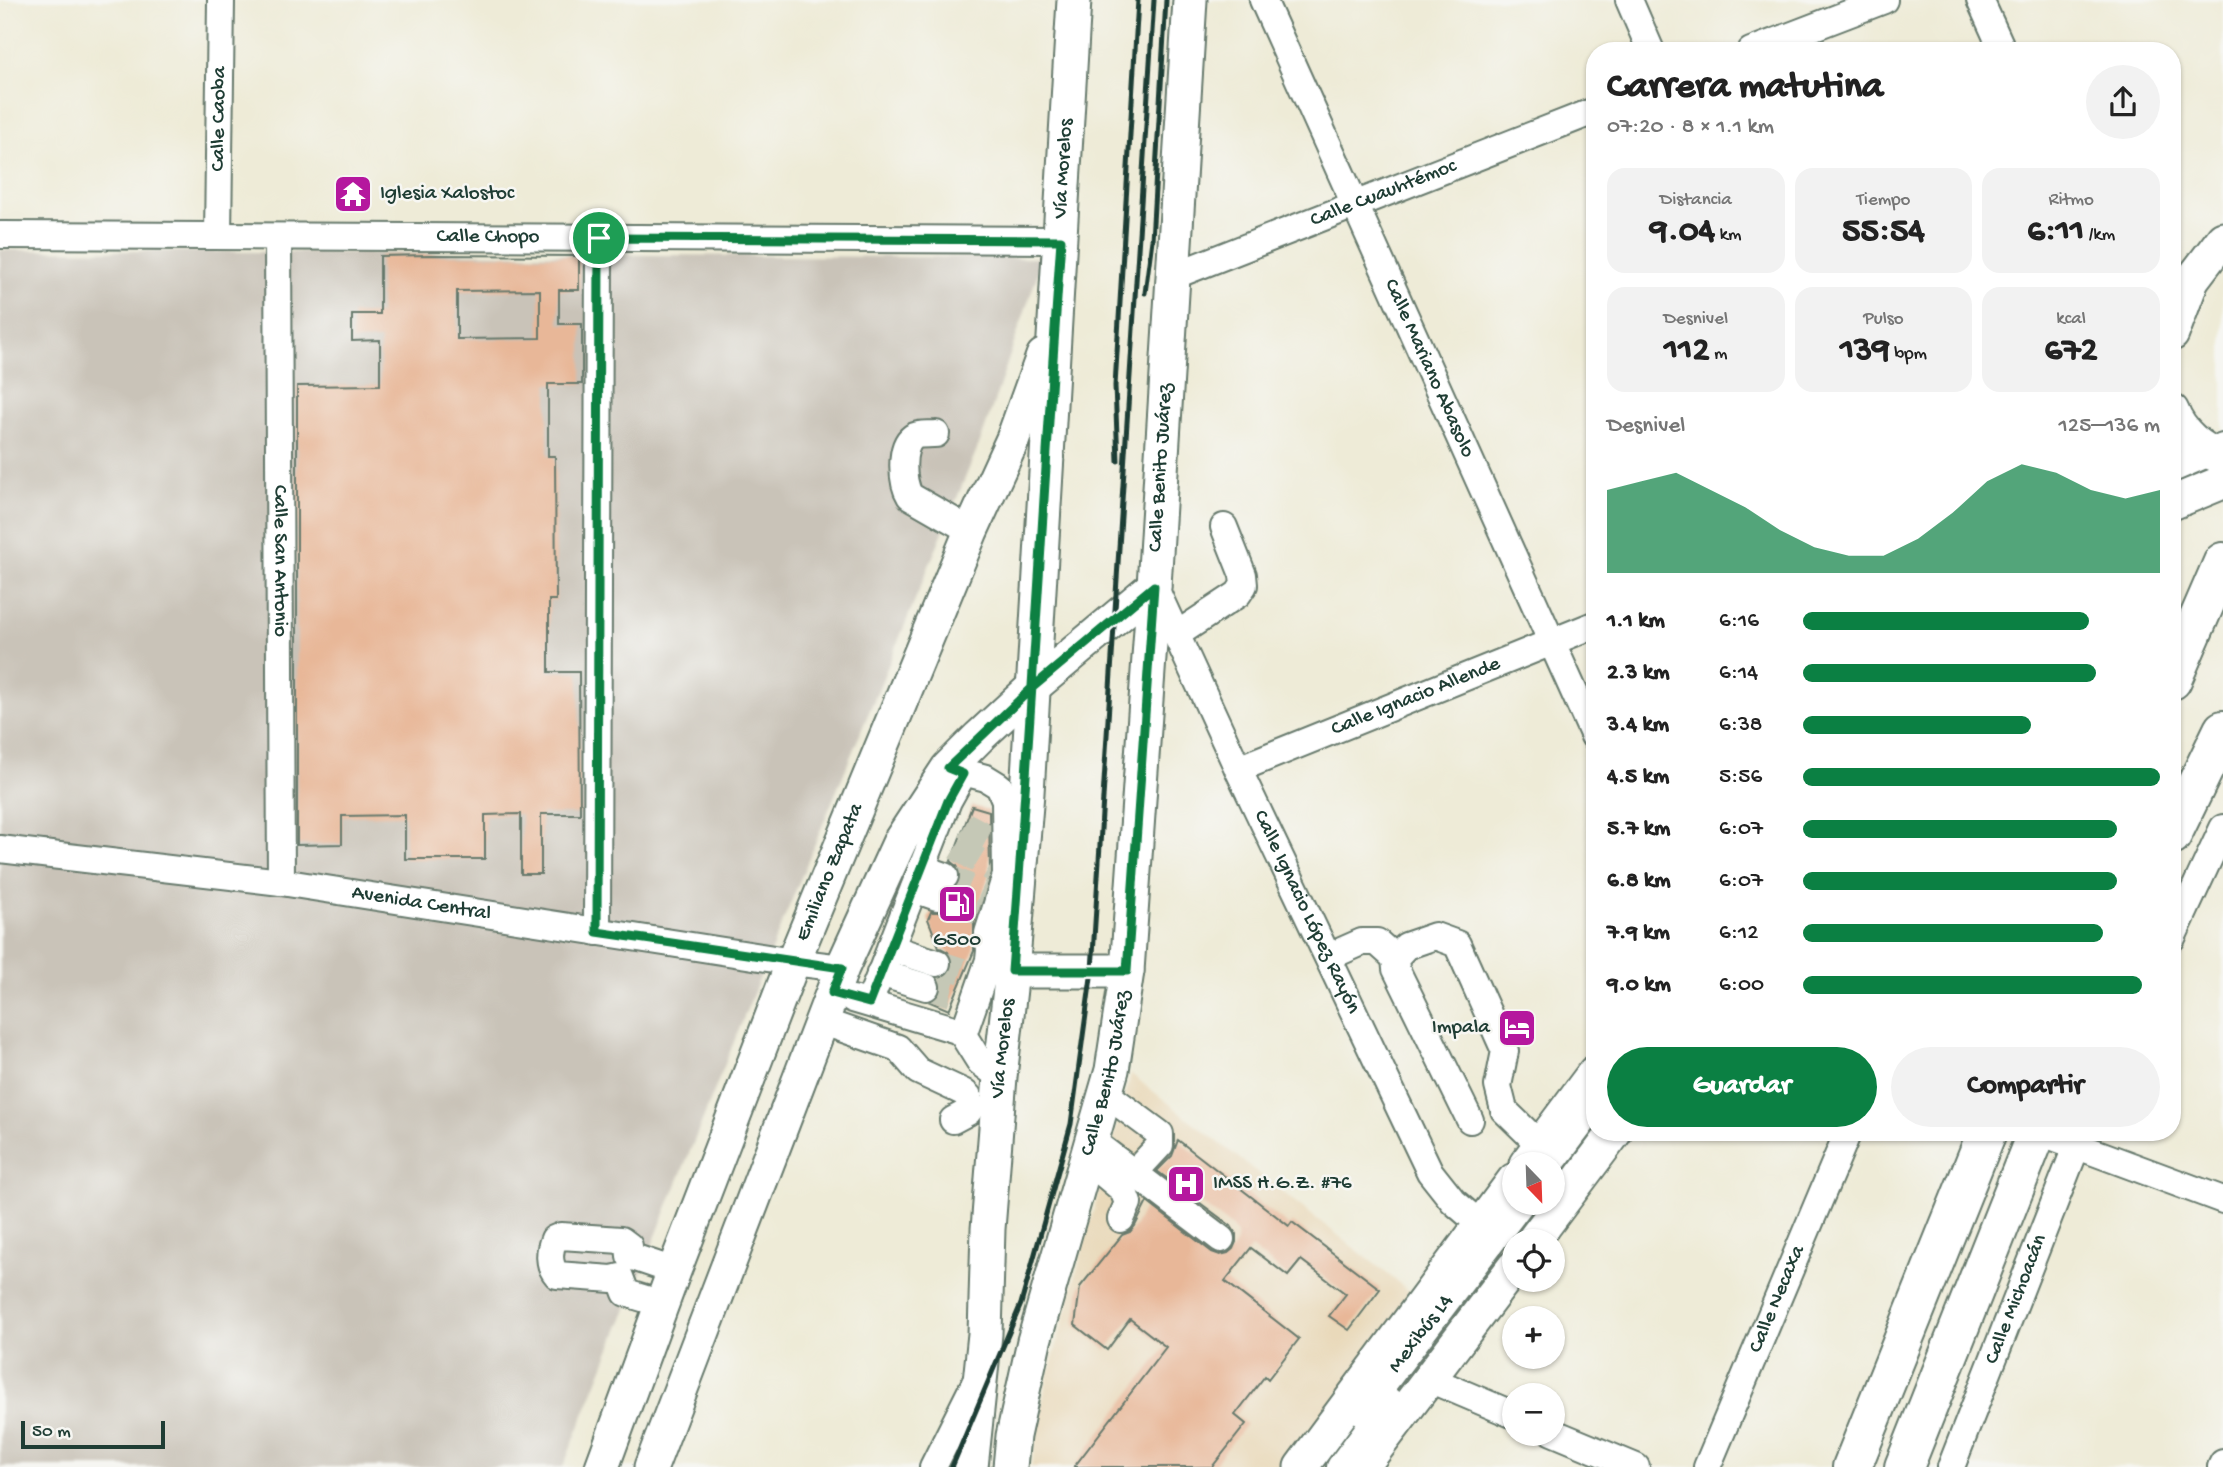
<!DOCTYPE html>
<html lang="es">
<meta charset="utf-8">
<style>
body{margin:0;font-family:"Gochi Hand",sans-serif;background:#f2f2f2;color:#222;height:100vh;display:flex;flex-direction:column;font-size:26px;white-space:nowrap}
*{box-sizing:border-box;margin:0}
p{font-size:23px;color:#767676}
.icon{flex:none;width:38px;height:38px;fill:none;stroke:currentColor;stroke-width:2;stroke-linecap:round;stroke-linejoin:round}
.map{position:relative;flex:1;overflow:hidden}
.side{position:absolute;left:1586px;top:42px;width:595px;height:1099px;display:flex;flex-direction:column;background:#fff;border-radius:28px;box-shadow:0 2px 5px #0004}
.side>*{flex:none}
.needle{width:46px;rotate:157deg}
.tools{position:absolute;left:1502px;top:1152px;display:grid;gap:14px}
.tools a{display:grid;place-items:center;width:63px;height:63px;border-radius:50%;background:#fff;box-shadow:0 2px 5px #0004;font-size:35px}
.scale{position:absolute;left:21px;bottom:18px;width:144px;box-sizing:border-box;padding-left:7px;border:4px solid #1f3d34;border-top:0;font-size:19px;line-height:24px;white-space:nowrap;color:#1f3d34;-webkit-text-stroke:5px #f6f6f2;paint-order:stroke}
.pin{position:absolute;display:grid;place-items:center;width:60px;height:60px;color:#fff;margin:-30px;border:4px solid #fff;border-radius:50%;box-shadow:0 2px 7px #0007}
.round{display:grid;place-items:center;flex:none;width:74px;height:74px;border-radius:37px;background:#f2f2f2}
.head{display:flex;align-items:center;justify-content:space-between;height:119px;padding:0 21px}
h1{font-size:38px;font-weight:800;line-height:52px}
.metrics{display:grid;grid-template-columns:repeat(3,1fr);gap:10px;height:119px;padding:7px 21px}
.metrics div{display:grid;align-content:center;border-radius:18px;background:#f2f2f2;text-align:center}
.metrics b{font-size:35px;font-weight:800}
.metrics small{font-size:19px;font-weight:400}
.metrics p{font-size:19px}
.chart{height:196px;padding:14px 21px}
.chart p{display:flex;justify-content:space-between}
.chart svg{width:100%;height:126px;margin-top:7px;fill:#0b8043;opacity:.7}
.action{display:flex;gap:14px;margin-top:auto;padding:14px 21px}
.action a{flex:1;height:80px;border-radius:42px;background:#0b8043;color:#fff;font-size:28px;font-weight:800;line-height:80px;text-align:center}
.action a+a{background:#f2f2f2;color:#222}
ul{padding:0 21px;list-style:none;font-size:23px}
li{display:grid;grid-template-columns:112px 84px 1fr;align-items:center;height:52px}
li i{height:18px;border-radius:9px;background:#0b8043}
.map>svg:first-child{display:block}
.built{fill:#e9d9ba}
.industrial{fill:#c9c3b8}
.building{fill:#e8b798;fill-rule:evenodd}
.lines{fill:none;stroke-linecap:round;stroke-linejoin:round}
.minor-tunnel{stroke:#c5c8b6;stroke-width:26;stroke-dasharray:26 13;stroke-linecap:butt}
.minor-casing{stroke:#677a6d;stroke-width:30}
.major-casing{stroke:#677a6d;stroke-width:37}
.highway-casing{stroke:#677a6d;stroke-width:42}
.minor{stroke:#fff;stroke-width:26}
.major{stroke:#fff;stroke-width:33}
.highway{stroke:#fff;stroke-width:38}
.rail{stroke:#1f3d34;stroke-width:5}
.route-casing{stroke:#fff;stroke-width:14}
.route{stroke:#0b8043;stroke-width:9}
.labels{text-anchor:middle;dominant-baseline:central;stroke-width:5;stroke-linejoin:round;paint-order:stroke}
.street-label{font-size:21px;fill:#1f3d34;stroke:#f6f6f2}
.poi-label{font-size:21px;fill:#1f3d34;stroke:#f6f6f2;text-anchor:start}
</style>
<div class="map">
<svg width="2223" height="1467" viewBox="0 0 2223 1467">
<rect width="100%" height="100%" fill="#f6f6f2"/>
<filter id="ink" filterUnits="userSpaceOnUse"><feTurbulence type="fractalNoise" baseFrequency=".0143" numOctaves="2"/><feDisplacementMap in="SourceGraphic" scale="14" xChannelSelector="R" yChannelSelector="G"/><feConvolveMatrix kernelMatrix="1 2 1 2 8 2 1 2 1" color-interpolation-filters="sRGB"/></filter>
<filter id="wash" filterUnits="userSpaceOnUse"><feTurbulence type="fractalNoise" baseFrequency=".00686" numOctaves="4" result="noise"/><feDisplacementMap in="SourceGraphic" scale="28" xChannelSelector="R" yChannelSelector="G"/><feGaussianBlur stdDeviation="1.57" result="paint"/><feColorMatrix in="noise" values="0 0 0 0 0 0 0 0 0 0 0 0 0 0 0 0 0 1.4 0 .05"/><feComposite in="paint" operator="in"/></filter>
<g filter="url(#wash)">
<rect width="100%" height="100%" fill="#eeebd7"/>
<!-- built -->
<polygon class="built" points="1131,1074 1413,1294 1284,1467 1031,1467 1045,1388"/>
<!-- industrial -->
<polygon class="industrial" points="0,250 1043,258 982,437 758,982 563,1467 0,1467"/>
<g id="blocks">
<!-- building -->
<g class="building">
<path d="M428,255L579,256V290H559V324H582V384H548V456H555L556,600H549V672H579L580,814H541V874H521V814L485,815V859H405V815L342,816V844L297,845V386L380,385V340L352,341V314H380V256ZM540,290V338L457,339V291Z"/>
<polygon points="972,806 989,811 990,873 974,923 974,951 949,1010 930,1002 936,999 941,992 941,984 939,978 948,974 952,968 952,960 948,952 939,947 928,919 931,912 941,912 947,909 952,903 951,890 960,882 961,874 957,866 951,861"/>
<polygon points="1178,1140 1289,1226 1292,1222 1380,1289 1349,1330 1329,1316 1346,1294 1301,1260 1288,1276 1251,1248 1225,1281 1299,1339 1268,1379 1265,1376 1235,1415 1246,1424 1212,1467 1074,1467 1166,1347 1130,1319 1107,1350 1075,1325 1080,1287 1122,1235 1130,1232 1135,1226 1147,1202 1212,1252 1220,1255 1228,1253 1233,1249 1236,1242 1236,1234 1231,1226 1157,1171 1172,1156"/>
</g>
</g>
</g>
<g filter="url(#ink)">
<use href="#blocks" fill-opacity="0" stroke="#677a6d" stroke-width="2"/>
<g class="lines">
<!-- minor-tunnel -->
<g class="minor-tunnel">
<polyline points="965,825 995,841"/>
<polyline points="956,847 994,870"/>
<polyline points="945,876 985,894"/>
<polyline points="937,897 978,912"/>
<polyline points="937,963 965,972"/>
<polyline points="926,987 956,995"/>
</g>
<defs>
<g id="minor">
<path id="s1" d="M1263,0L1594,736"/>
<polyline points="1629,0 1651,51"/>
<polyline points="1980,0 2003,51"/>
<polyline points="1751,51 1884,0"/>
<path id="s2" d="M0,235L1061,240"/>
<path id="s3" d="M218,236L221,0"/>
<path id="s4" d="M278,237L281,882"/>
<path id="s5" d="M1173,276L1594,111"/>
<path d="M936,434C929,435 919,433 913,437C899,447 902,483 910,496L971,531"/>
<polyline points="2172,469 2223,447"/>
<path id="s6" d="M1154,586L1238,769L1430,1172L1453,1201L1481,1225"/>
<polyline points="1176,635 1238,594 1244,585 1243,575 1224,527"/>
<polyline points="948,768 986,778 999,786 1005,800 1006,875 988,933 990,950 989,960 963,1035"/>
<path id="s7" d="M1238,769L1594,625"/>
<path id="s8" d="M0,849L281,882L793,962L842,968"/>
<polyline points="922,868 945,876"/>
<polyline points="914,889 937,897"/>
<polyline points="597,932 599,238"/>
<polyline points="2172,938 2223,828"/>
<polyline points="890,948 937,963"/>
<polyline points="1328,957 1362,942 1377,942 1395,958"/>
<polyline points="880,973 926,987"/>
<polyline points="853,999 957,1030 963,1035 980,1062 1000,1077"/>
<polyline points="869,1003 948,801 963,774"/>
<polyline points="821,1021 898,1048 918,1071 963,1092 968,1096 971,1107 968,1112 953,1120"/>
<polyline points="1106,1094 1160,1134 1160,1145 1134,1173"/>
<polyline points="1470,1120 1396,969 1395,958 1406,946 1435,936 1457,944 1505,1051 1498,1086 1504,1110 1540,1145"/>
<polyline points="2040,1132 2223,1200"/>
<polyline points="1092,1141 1221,1239"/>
<polyline points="1087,1160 1123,1190 1128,1203 1121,1219"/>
<polyline points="1551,1164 1594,1107"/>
<path d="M662,1304L626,1293L620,1277L612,1279L557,1275C548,1265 549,1251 554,1239L561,1236L621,1240L629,1246L630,1256L674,1271"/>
<polyline points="1429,1379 1514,1415"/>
<path id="s9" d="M1362,1412L1522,1202"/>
<polyline points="1552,1432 1636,1467"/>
<polyline points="933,1467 975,1383"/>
<polyline points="1340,1467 1389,1401"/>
<path id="s10" d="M1707,1467L1848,1132"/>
<path id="s11" d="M1951,1467L2082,1132"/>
<polyline points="2221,1467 2223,1463"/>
</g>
<g id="major">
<polyline points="2172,306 2223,239"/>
<polyline points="2172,334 2190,286"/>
<path d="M2172,411C2180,433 2201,450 2223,458"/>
<polyline points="2172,503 2223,482"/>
<polyline points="1012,971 1127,971"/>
<polyline points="1526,1164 1594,1073"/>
<polyline points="1533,1241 1615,1132"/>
<path id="s12" d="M602,1467L674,1271L793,962L971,531L1013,439L1043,356"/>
<polyline points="651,1467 842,968 900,841 948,768 979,737 1033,687 1154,586"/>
<path id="s13" d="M971,1467L985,1334L988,1229L1000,1077L1012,971L1027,793L1074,0"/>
<path id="s14" d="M1010,1467L1013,1436L1034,1341L1112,1070L1127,971L1154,586L1190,0"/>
<polyline points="1301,1467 1514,1180"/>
<polyline points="1362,1467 1514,1267"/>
</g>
<g id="highway">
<polyline points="2172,680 2223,562"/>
<polyline points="2172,835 2223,730"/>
<polyline points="1852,1467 1987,1132"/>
<polyline points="1904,1467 2037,1132"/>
</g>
</defs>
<!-- minor casing -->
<use href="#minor" class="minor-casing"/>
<!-- major casing -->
<use href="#major" class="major-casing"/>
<!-- highway casing -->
<use href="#highway" class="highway-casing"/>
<!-- minor -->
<use href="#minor" class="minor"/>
<!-- major -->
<use href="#major" class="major"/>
<!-- highway -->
<use href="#highway" class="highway"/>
<!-- rail -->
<g class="rail">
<polyline points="1145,293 1152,240 1166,0"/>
<polyline points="1118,461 1115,386 1138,0"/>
<polyline points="952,1467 1021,1304 1071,1124 1092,970 1154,0"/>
</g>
</g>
</g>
<g class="lines" filter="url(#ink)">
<defs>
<path id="route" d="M599,238L597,932L842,968L832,993L869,1003L948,801L963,774L948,768L1033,687L1154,586L1127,971H1012C1031,727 1044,484 1061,240L599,238"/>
</defs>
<!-- route casing -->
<use href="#route" class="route-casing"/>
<!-- route -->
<use href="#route" class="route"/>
</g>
<!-- icons -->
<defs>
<symbol id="temple-square" viewBox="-11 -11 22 22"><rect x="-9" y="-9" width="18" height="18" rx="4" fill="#b5179e" stroke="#f6f6f2"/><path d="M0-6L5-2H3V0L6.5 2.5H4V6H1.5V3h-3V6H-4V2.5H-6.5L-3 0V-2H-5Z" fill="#fff"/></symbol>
<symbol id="fuel-square" viewBox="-11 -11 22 22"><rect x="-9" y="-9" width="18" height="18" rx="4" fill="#b5179e" stroke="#f6f6f2"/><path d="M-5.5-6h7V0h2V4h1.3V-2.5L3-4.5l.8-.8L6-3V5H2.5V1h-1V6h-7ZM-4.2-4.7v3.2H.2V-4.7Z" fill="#fff"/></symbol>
<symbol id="hotel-square" viewBox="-11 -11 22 22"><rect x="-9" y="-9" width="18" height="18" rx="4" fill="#b5179e" stroke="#f6f6f2"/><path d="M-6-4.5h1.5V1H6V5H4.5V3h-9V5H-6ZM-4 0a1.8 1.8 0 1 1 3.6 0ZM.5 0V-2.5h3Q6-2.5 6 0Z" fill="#fff"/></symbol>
<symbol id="hospital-square" viewBox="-11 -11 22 22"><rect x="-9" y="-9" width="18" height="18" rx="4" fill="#b5179e" stroke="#f6f6f2"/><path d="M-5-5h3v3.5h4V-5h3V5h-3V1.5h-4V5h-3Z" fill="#fff"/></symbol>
</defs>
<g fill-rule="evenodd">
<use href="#temple-square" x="331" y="172" width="44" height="44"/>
<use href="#fuel-square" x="935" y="882" width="44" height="44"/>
<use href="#hotel-square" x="1495" y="1006" width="44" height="44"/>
<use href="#hospital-square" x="1164" y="1162" width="44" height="44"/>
</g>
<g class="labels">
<!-- street labels -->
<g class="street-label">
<text stroke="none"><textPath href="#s3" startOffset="117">Calle Caoba</textPath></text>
<text stroke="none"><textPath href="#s13" startOffset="1302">Vía Morelos</textPath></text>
<text stroke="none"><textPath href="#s5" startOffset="226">Calle Cuauhtémoc</textPath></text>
<text stroke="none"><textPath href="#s2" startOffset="488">Calle Chopo</textPath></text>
<text stroke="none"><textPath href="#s1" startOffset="404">Calle Mariano Abasolo</textPath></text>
<text stroke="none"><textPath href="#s14" startOffset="1015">Calle Benito Juárez</textPath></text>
<text stroke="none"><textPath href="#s4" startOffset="324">Calle San Antonio</textPath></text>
<text stroke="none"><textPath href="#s7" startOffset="192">Calle Ignacio Allende</textPath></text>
<text stroke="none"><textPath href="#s12" startOffset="637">Emiliano Zapata</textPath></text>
<text stroke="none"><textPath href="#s8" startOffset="425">Avenida Central</textPath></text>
<text stroke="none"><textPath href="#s6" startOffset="360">Calle Ignacio López Rayón</textPath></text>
<text stroke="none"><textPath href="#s13" startOffset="420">Vía Morelos</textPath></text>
<text stroke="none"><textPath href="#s14" startOffset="406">Calle Benito Juárez</textPath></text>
<text stroke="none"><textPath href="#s11" startOffset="180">Calle Michoacán</textPath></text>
<text stroke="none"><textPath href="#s10" startOffset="182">Calle Necaxa</textPath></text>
<text stroke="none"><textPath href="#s9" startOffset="98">Mexibús L4</textPath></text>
</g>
<!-- poi labels -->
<g class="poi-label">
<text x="380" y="194">Iglesia Xalostoc</text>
<text x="957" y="941" text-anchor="middle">G500</text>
<text x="1490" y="1028" text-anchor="end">Impala</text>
<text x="1213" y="1184">IMSS H.G.Z. #76</text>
</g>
</g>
</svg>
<div class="tools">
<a><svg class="needle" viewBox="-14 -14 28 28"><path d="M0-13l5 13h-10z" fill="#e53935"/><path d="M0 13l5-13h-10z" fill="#767676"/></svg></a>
<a><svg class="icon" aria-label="locate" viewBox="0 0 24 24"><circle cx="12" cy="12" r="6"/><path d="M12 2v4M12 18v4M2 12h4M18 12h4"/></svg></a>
<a>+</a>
<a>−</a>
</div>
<div class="scale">50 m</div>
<div class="pin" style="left:599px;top:238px;background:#1e9e55"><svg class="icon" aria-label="arrive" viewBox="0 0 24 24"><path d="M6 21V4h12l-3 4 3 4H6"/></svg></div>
<section class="side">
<div class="head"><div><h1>Carrera matutina</h1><p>07:20 · 8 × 1.1 km</p></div><a class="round"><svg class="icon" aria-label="share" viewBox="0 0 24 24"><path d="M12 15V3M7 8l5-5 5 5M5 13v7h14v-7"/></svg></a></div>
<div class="metrics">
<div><p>Distancia</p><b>9.04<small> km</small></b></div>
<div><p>Tiempo</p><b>55:54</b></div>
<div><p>Ritmo</p><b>6:11<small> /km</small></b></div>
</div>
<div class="metrics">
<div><p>Desnivel</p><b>112<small> m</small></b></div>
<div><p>Pulso</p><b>139<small> bpm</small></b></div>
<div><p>kcal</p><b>672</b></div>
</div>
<div class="chart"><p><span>Desnivel</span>125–136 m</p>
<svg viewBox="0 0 160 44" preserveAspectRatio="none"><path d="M0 44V15L10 12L20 9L30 15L40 21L50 29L60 35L70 38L80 38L90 32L100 23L110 12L120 6L130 9L140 15L150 18L160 15V44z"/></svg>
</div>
<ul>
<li><b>1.1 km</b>6:16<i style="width:80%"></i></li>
<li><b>2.3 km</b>6:14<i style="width:82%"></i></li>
<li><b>3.4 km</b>6:38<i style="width:64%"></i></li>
<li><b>4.5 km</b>5:56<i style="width:100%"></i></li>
<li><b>5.7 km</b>6:07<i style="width:88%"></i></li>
<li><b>6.8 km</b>6:07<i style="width:88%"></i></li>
<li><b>7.9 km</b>6:12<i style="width:84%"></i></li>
<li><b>9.0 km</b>6:00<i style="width:95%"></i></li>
</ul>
<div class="action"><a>Guardar</a><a>Compartir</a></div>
</section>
</div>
